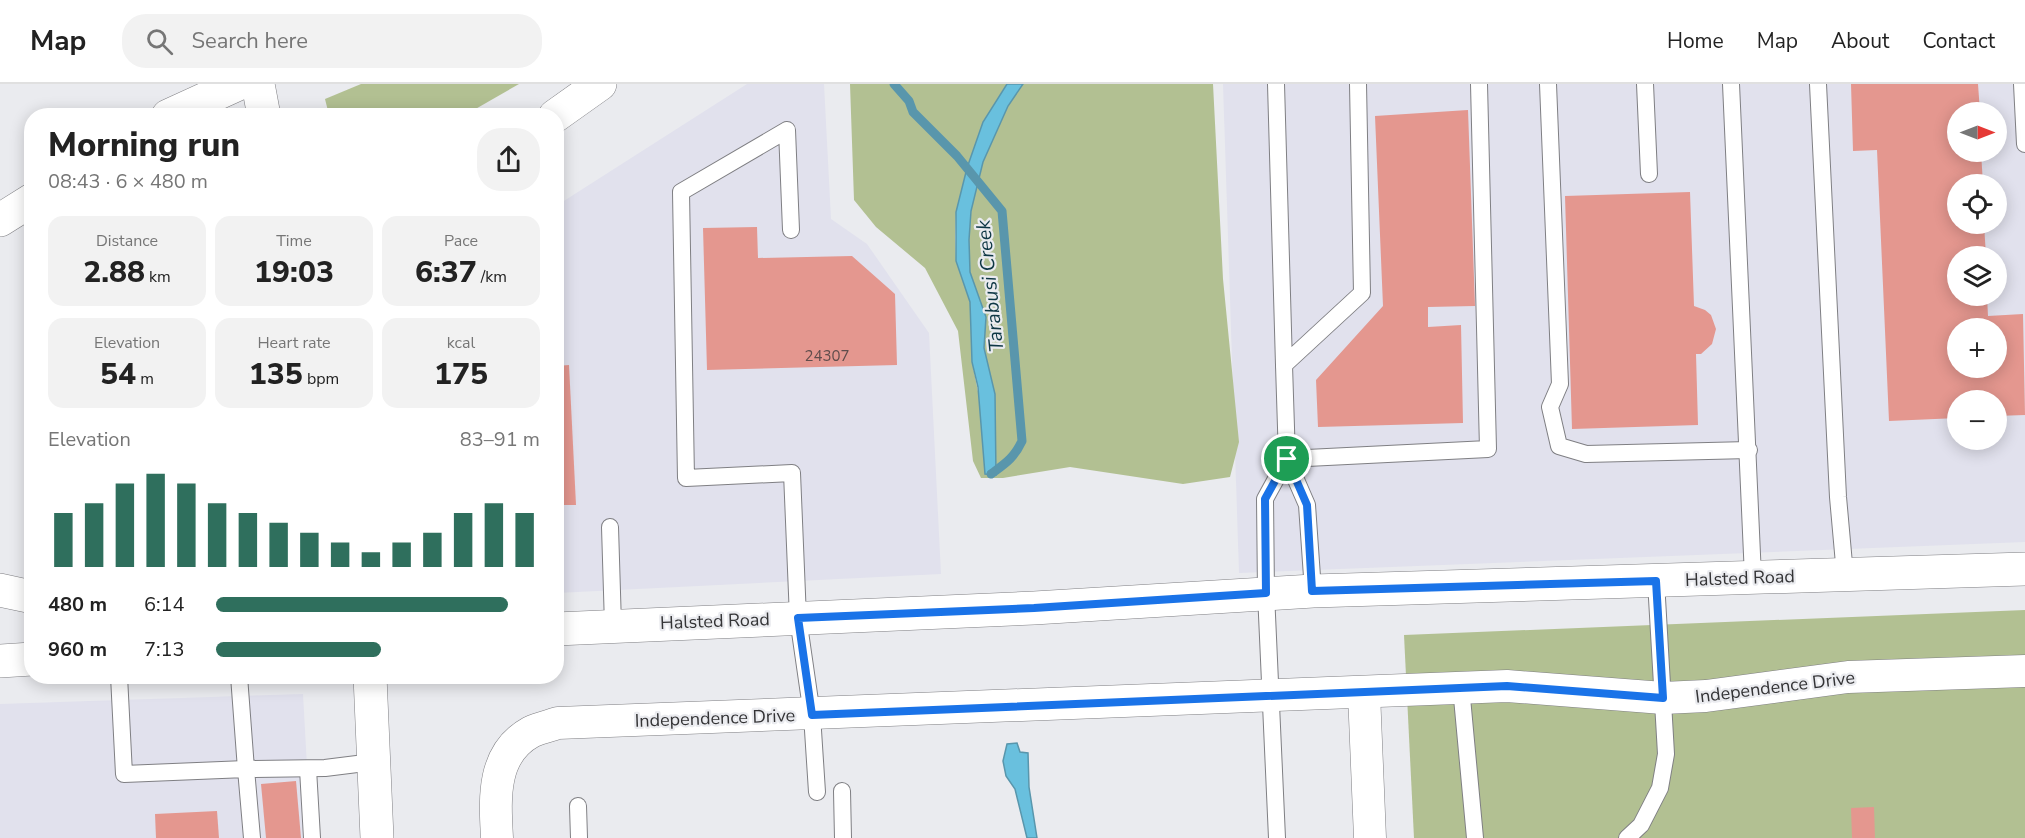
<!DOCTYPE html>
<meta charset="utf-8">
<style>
body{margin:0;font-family:"Nunito Sans",sans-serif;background:#f2f2f2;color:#222;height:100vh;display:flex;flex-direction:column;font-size:22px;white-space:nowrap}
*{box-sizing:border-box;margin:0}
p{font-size:20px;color:#767676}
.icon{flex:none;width:33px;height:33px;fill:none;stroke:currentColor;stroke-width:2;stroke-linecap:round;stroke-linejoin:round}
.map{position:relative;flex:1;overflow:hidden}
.sheet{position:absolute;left:24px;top:24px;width:540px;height:576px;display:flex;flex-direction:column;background:#fff;border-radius:24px;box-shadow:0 3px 15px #0003}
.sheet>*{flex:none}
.needle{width:39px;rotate:90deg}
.buttons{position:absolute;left:1947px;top:18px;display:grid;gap:12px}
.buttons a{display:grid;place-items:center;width:60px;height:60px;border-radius:50%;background:#fff;box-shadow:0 3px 15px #0003;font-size:30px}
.pin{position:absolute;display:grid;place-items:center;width:51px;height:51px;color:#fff;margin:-26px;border:3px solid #fff;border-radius:50%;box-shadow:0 2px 6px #0007}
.round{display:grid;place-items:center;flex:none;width:63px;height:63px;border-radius:24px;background:#f2f2f2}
.head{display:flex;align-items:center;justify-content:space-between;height:102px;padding:0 24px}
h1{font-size:33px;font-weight:800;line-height:45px}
.stats{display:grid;grid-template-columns:repeat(3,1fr);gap:9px;height:102px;padding:6px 24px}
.stats div{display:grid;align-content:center;border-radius:15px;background:#f2f2f2;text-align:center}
.stats b{font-size:30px;font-weight:800}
.stats small{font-size:16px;font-weight:400}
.stats p{font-size:16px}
.chart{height:168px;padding:12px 24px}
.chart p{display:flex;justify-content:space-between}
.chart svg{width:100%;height:108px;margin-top:6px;stroke:#2f6f5d;stroke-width:6}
ul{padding:0 24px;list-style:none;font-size:20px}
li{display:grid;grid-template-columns:96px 72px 1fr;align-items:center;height:45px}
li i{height:15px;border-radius:8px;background:#2f6f5d}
header{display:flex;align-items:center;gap:36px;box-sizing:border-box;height:84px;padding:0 30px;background:#fff;border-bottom:2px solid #e0e0e0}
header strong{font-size:28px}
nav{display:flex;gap:33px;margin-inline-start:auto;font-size:21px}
.search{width:420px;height:54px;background:#f2f2f2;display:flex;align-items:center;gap:15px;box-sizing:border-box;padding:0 21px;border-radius:24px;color:#767676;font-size:22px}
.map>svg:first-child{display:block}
.built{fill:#e1e1ed;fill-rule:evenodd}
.green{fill:#b2c092}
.water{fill:#69c0de;stroke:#5996ac;stroke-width:1.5}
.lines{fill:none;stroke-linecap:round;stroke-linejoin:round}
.stream{stroke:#5996ac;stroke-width:9}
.building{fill:#e4978f;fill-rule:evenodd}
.service-casing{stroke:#7f7f83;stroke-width:18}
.minor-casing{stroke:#7f7f83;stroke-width:33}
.tertiary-casing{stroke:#7f7f83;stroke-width:34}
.secondary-casing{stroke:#7f7f83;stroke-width:34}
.motorway-casing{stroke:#7f7f83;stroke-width:34}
.service{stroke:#fff;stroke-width:16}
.minor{stroke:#fff;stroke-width:32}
.tertiary{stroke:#fff;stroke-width:33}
.secondary{stroke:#fff;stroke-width:33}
.motorway{stroke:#fff;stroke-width:33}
.route-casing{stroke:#fff;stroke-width:12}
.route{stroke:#1a73e8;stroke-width:8}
.labels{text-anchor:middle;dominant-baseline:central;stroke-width:4.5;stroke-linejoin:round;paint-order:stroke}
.number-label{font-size:15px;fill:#604d4c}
.street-label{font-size:18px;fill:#343436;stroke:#eaebef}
.water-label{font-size:20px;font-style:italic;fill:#0e3744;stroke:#eaebef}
</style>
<header>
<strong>Map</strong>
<div class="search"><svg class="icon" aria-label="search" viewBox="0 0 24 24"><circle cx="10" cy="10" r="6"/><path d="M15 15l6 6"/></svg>Search here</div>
<nav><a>Home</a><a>Map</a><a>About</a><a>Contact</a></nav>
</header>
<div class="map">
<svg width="2025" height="754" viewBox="0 0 2025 754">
<rect width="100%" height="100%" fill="#eaebef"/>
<!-- built -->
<g class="built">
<polygon points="747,0 824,0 831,135 867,160 929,249 941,490 557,509 556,122"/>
<path d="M1223,0H2025V458L1239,489ZM1958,28H1996V68H1958ZM1958,100H1996V140H1958ZM1958,172H1996V212H1958ZM1958,244H1996V284H1958ZM1958,316H1996V356H1958Z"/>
<polygon points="303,610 311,754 0,754 0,620"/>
</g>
<!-- green -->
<g class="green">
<polygon points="361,0 519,0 465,31 329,31 325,15"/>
<polygon points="850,0 1007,0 983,38 956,128 955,153 956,177 970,218 972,278 995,391 995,310 984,264 985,246 970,188 969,156 971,127 983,78 1008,22 1023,0 1213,0 1223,195 1239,358 1230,393 1183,400 1070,383 1003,394 981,394 973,377 958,247 925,184 876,143 854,116"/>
<polygon points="2025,526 2025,754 1414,754 1404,551"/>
</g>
<!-- water -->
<g class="water">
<polygon points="1007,0 1023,0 1008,22 983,78 971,127 969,156 970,188 986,233 984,264 995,310 996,391 985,390 978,303 972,278 970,218 956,177 956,128 967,84 983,38"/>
<polygon points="1017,659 1020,668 1028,669 1029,703 1037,754 1027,754 1015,705 1006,692 1003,677 1007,660"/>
</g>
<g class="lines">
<!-- stream -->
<path class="stream" d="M894,0L909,17L913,28L957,72L1002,127L1022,357C1014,374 1006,379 991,390"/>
</g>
<!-- building -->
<g class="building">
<path d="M1851,0H1978L1980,28H1958V68H1981L1983,100H1958V140H1984L1986,172H1958V212H1987L1988,232L2023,230L2025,331L1996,332V316H1958V334L1889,337L1877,66L1853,67ZM1958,244H1996V284H1958Z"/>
<polygon points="1468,26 1475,222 1428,223 1428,243 1461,241 1463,339 1318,343 1316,296 1383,222 1375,32"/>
<polygon points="1690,108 1694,222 1705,226 1711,231 1716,245 1712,260 1701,270 1696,270 1698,341 1572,345 1565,112"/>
<polygon points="757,143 758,174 852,172 895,210 897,281 707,286 703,144"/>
<polygon points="569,281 576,421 556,421 556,282"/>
<polygon points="296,697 301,754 266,754 261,700"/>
<polygon points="1874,723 1875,754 1852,754 1851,724"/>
<polygon points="217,727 219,754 156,754 155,730"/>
</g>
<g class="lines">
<defs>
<g id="service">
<polyline points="1276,0 1284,281 1362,209 1358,0"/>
<polyline points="1548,0 1560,300 1550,323 1559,362 1586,370 1749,366"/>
<polyline points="1645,0 1649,90"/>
<polyline points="1731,0 1753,493"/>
<polyline points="1818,0 1838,413 1845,491"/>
<polyline points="2022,0 2025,60"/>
<polyline points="791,146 787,46 681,108 686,394 792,389 798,534 812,631 817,708"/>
<polyline points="1284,281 1287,375 1307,421 1313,507"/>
<polyline points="1287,375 1488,365 1479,0"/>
<polyline points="610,443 613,541"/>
<polyline points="119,592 124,690 246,685 252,754"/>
<polyline points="239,592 246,685 325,684 373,678"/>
<polyline points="1461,603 1475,754"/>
<polyline points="308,685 312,754"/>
<polyline points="842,707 843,754"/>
<polyline points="578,722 579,754"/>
<polyline points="1277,754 1266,509 1265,415 1287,375"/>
<polyline points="1627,754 1641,741 1660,704 1666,670 1656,497"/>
</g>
<g id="minor">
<polyline points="1364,609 1370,754"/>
<path d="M497,754C495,716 491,670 531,648C539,644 549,642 558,639L1507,602L1663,614L1706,612L1848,593L2025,587"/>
</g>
<polyline id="tertiary" points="556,545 1034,524 1313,507 2025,485"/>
<g id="secondary">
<polyline points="258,0 264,32"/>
<polyline points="0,577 32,575"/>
<polyline points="370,592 377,754"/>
</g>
<g id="motorway">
<polyline points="168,32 238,0"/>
<polyline points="555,32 600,0"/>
<polyline points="0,136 32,116"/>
<polyline points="0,506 32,513"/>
</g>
</defs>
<!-- service casing -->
<use href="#service" class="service-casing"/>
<!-- minor casing -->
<use href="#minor" class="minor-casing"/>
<!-- tertiary casing -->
<use href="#tertiary" class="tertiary-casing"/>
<!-- secondary casing -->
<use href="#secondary" class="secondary-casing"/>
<!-- motorway casing -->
<use href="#motorway" class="motorway-casing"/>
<!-- service -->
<use href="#service" class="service"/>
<!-- minor -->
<use href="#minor" class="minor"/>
<!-- tertiary -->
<use href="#tertiary" class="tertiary"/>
<!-- secondary -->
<use href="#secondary" class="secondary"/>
<!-- motorway -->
<use href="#motorway" class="motorway"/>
</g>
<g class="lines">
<defs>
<polygon id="route" points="1287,375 1307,421 1312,507 1656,497 1663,614 1507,602 812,631 798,534 1034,524 1266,509 1265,415"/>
</defs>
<!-- route casing -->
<use href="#route" class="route-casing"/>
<!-- route -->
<use href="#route" class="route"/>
</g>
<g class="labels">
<!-- number labels -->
<g class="number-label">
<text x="827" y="272">24307</text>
</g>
<!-- street labels -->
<g class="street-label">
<text transform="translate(1740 494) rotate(-2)">Halsted Road</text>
<text transform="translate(715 537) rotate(-2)">Halsted Road</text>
<text transform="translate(1775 603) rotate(-7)">Independence Drive</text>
<text transform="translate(715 634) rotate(-2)">Independence Drive</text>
</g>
<!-- water labels -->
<g class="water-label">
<text transform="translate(990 202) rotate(-96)">Tarabusi Creek</text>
</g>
</g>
</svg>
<div class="buttons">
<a><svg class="needle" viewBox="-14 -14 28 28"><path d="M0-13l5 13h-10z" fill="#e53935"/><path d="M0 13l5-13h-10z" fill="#767676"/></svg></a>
<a><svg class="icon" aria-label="locate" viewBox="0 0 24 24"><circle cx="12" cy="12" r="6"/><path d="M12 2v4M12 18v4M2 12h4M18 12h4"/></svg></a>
<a><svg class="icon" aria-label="layers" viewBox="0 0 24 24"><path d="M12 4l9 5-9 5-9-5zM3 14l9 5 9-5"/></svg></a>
<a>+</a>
<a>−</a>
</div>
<div class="pin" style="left:1287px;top:375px;background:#1e9e55"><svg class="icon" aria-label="arrive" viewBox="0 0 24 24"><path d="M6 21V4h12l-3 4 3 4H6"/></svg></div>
<section class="sheet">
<div class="head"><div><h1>Morning run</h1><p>08:43 · 6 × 480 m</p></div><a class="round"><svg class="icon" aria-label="share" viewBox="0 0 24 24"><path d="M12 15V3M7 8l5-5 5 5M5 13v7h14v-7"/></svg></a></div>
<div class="stats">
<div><p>Distance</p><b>2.88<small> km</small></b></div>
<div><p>Time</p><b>19:03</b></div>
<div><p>Pace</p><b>6:37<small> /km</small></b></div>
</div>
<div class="stats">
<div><p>Elevation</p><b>54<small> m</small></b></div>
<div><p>Heart rate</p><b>135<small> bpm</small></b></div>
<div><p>kcal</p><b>175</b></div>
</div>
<div class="chart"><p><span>Elevation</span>83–91 m</p>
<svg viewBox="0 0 160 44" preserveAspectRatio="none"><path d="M5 44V22M15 44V18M25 44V10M35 44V6M45 44V10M55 44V18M65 44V22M75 44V26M85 44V30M95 44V34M105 44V38M115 44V34M125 44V30M135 44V22M145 44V18M155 44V22"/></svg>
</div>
<ul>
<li><b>480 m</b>6:14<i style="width:90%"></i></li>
<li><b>960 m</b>7:13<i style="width:51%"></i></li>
</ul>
</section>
</div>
